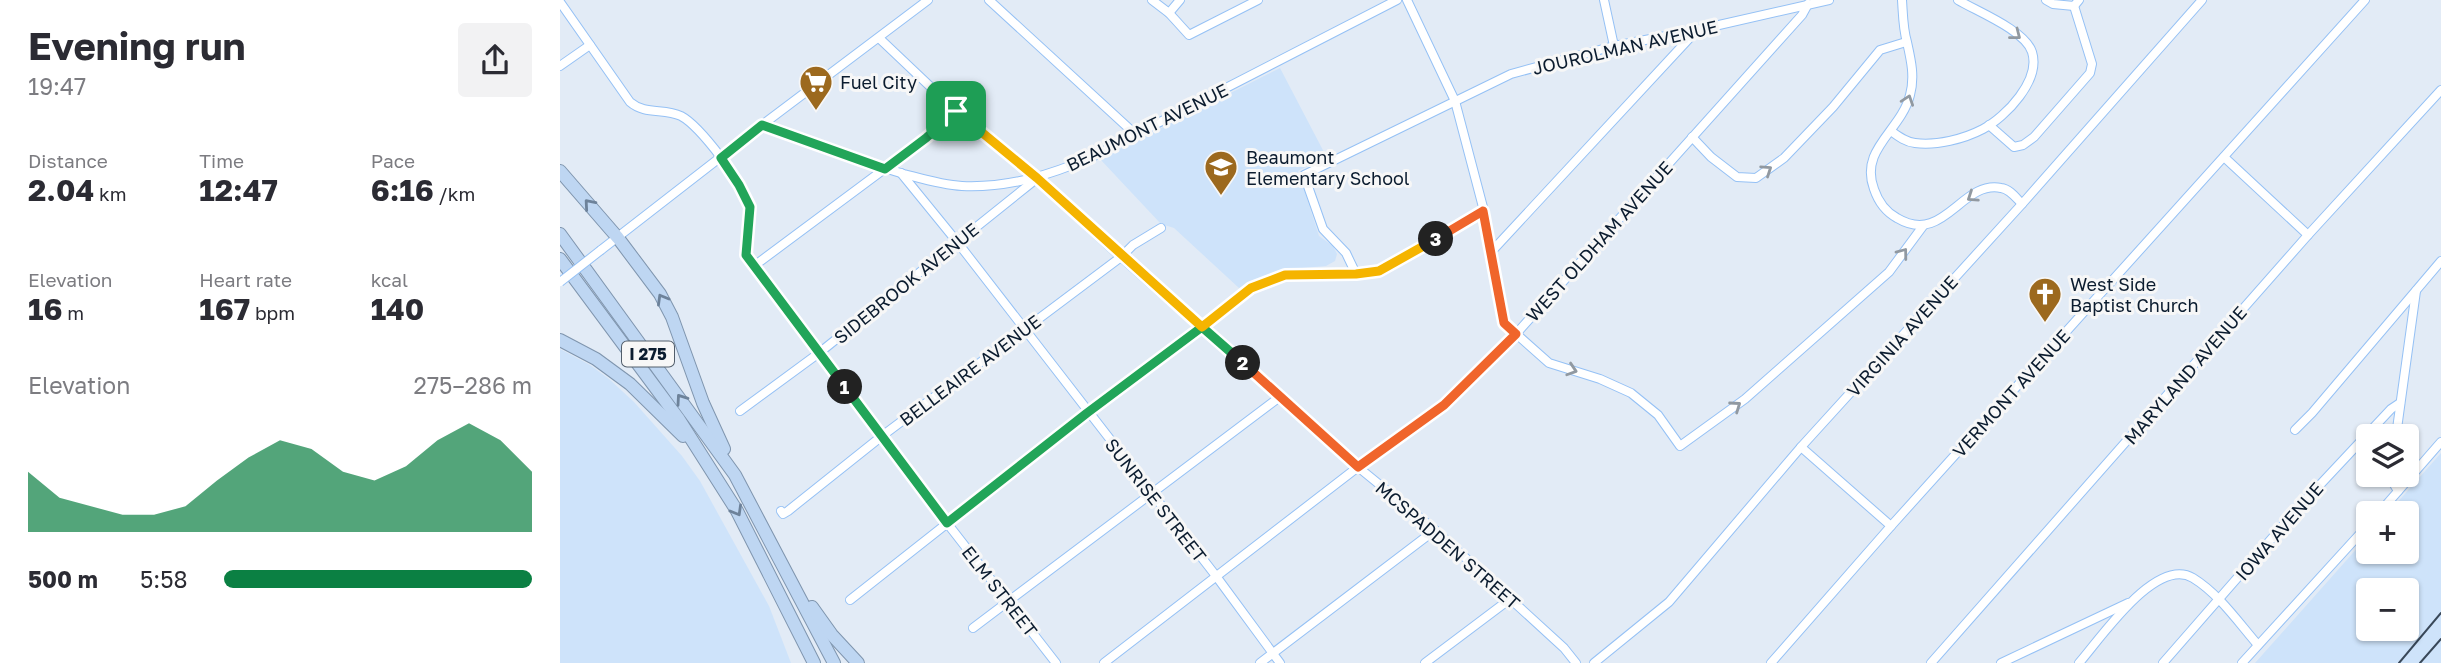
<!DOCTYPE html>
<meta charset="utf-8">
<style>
body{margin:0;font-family:"Golos Text",sans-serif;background:#f2f2f3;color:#2b2b33;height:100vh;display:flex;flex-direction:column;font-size:26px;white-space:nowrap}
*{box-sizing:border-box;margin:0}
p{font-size:23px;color:#7c7c81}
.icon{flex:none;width:38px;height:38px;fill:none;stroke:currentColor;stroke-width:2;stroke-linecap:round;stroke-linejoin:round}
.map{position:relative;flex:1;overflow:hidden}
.side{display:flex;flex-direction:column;background:#fff;width:560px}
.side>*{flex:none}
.controls{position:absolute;left:1796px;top:424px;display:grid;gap:14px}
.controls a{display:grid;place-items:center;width:63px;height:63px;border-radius:7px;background:#fff;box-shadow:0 2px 5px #0004;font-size:35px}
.pin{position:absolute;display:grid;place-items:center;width:60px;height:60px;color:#fff;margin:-30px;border-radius:14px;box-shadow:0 4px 10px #0006}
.km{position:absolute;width:35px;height:35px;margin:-18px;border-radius:50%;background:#222;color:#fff;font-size:19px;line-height:35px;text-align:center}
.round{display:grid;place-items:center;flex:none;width:74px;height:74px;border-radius:7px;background:#f2f2f3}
.overview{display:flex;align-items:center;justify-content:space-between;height:119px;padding:0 28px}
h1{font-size:38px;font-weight:700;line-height:52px}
.figures{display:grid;grid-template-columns:repeat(3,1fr);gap:10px;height:119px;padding:7px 28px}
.figures div{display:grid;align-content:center}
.figures b{font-size:30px;font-weight:700}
.figures small{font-size:19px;font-weight:400}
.figures p{font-size:19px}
.chart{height:196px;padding:14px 28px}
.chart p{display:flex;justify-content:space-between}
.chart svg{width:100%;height:126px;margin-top:7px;fill:#0b8043;opacity:.7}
ul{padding:0 28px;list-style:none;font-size:23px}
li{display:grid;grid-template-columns:112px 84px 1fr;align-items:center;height:52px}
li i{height:18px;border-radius:9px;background:#0b8043}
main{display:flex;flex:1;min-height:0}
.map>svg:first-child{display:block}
.built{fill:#cee3fa;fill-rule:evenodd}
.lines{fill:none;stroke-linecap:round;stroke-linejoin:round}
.minor-casing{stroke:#95c1f5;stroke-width:10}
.highway-casing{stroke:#7f95ae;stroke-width:14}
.minor{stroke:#fff;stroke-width:8}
.highway{stroke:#bed6f2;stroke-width:12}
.rail{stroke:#394859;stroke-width:2}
.minor-bridge-casing{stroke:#95c1f5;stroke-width:10;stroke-linecap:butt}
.minor-bridge{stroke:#fff;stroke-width:8}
.oneway{stroke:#9199a1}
.oneway2{stroke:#6d829a}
.split-1-casing{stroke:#fff;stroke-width:14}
.split-2-casing{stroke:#fff;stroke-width:14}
.split-3-casing{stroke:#fff;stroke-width:14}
.split-4-casing{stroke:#fff;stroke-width:14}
.split-1{stroke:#22a559;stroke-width:9}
.split-2{stroke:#22a559;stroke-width:9}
.split-3{stroke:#f0652b;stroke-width:9}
.split-4{stroke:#f5b400;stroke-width:9}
.labels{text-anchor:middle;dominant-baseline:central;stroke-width:6;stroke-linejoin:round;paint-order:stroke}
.shield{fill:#f7f7f7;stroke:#525e6b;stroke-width:2}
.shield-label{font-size:16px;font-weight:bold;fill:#0b1c2f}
.street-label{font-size:18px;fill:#0b1c2f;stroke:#f7f7f7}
.poi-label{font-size:18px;fill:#0b1c2f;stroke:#f7f7f7;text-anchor:start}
</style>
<main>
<section class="side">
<div class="overview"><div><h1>Evening run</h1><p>19:47</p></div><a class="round"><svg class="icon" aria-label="share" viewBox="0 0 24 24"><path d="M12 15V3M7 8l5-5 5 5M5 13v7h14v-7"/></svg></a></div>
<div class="figures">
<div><p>Distance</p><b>2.04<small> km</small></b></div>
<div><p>Time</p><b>12:47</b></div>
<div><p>Pace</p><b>6:16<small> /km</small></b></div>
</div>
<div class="figures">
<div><p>Elevation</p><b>16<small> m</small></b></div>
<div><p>Heart rate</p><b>167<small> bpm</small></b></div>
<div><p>kcal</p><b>140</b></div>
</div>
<div class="chart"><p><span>Elevation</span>275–286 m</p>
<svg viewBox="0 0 160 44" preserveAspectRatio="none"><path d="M0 44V23L10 32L20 35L30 38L40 38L50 35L60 26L70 18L80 12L90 15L100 23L110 26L120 21L130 12L140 6L150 12L160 23V44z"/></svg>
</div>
<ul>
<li><b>500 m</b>5:58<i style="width:100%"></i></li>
</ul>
</section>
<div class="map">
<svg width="1881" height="663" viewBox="0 0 1881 663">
<rect width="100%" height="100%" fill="#e2ebf6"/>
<!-- built -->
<g class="built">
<polygon points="720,68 766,156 738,171 759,236 773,246 777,254 775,261 766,266 719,270 679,288 614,228 601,224 540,159"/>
<polygon points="0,349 30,365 49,379 74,402 122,456 140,481 209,606 231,663 0,663"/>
<path d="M1881,453V663H1695L1808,536V551H1846V513H1828ZM1808,590H1846V628H1808Z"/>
</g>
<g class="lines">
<defs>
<g id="minor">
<polyline points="429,0 575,134"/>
<polyline points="592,0 609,13 629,35 698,0"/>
<polyline points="847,0 895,101 924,211 944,323 989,363 1040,379 1071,393 1098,415 1120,446 1185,399 1329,272 1363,226"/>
<polyline points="1044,0 1054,46"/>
<path d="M1342,0C1343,14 1343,29 1347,42C1351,60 1355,77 1350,95C1341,131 1299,149 1314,189C1318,201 1326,212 1337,218C1384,246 1401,180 1441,188C1450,189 1456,198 1462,204"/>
<polyline points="1486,0 1493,4 1514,6 1519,0"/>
<path d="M0,2L70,102C85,115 104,108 121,116C140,126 185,185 190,207C193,223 183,239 186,255L387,523L496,663"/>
<polyline points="609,13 620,0"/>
<polyline points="319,38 396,111 477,179 561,257 798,467 875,530 1004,648 1016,663"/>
<polyline points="0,66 30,45"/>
<path d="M202,125C249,142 296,160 344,174C363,179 382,185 402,186C449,188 490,175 532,157L837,0"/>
<polyline points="1429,125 1454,147 1463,145 1474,137 1530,73 1532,64 1514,6"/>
<path d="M1331,131C1339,137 1346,142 1355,143C1376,146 1404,139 1423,129C1446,117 1481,80 1472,52C1465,30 1416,11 1398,0"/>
<polyline points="1132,137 1151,157 1177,177 1196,178 1224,158 1273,107 1320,50 1346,42"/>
<polyline points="1664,157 1748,235"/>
<polyline points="341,173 398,243 656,576 720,663"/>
<polyline points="41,250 202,125 368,0"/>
<polyline points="932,251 1137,30"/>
<polyline points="194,266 366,138 396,111"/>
<polyline points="796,274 786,253 763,229 744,175 951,74 1054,46 1137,30 1269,0"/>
<polyline points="180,411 259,353 475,180"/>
<polyline points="1735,430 1752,413 1881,261"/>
<polyline points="1836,436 1856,291"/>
<polyline points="1241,447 1331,526"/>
<polyline points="1831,474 1830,478 1838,491"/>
<polyline points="221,511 223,514 228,511 322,436 561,257 573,245 601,228"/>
<polyline points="1819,513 1881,442"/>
<polyline points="290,600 527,413 691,288 725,275 796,274 819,271 924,211"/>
<polyline points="413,628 721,396"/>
<polyline points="544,663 798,467 884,405 956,334 1242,15 1248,4"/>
<polyline points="700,663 875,530"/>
<polyline points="865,663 950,599"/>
<polyline points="1034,663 1109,602 1241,447 1462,204 1642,0"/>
<polyline points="1211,663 1331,526 1805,0"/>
<polyline points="1371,663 1748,235 1881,90"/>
<polyline points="1441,663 1568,603"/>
<path d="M1519,663C1541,638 1596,556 1633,578C1659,594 1678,622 1698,645"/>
<polyline points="1603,663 1741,505 1831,409 1840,403"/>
<polyline points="1682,663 1808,525"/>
</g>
<g id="highway">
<polyline points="0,171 58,238 100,294 112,317 143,403 164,449"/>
<polyline points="0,234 175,475 274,663"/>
<polyline points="0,259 118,418 177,511 254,663"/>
<polyline points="0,340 36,359 70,384 123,436"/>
<polyline points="252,607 272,635 298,663"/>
</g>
</defs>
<!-- minor casing -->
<use href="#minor" class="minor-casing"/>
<!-- highway casing -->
<use href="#highway" class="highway-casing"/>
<!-- minor -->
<use href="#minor" class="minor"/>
<!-- highway -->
<use href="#highway" class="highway"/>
<!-- rail -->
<g class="rail">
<polyline points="1839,663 1881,613"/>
<polyline points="1860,663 1881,639"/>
</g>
<defs>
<polyline id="minor-bridge" points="0,282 41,250"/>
</defs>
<!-- minor-bridge casing -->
<use href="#minor-bridge" class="minor-bridge-casing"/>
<!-- minor-bridge -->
<use href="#minor-bridge" class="minor-bridge"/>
</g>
<!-- one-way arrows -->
<defs><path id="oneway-chevron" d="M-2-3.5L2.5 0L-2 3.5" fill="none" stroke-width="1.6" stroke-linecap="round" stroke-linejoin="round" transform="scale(1.75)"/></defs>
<g class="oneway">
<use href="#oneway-chevron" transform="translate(1456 35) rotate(38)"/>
<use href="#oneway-chevron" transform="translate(1348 100) rotate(-71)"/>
<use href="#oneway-chevron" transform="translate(1207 170) rotate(-34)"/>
<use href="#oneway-chevron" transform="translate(1412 197) rotate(146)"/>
<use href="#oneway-chevron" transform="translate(1343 253) rotate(-53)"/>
<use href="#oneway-chevron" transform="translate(1012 370) rotate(18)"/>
<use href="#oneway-chevron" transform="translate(1176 406) rotate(-35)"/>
</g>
<g class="oneway2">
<use href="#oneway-chevron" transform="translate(29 204) rotate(-131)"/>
<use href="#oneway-chevron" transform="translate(102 299) rotate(-120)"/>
<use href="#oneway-chevron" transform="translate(121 399) rotate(-125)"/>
<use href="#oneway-chevron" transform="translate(177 511) rotate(60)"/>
</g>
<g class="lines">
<defs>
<polyline id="split-1" points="285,387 186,255 190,207 179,185 161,158 202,125 325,169 366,138 396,111"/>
<polyline id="split-2" points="285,387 387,523 527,413 642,327 683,363"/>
<polyline id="split-3" points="683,363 798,467 884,405 956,334 944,323 923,211 876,239"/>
<polyline id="split-4" points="396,111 477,178 642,327 691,288 725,275 796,274 819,271 876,239"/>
</defs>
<!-- split-1 casing -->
<use href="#split-1" class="split-1-casing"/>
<!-- split-2 casing -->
<use href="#split-2" class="split-2-casing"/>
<!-- split-3 casing -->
<use href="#split-3" class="split-3-casing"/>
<!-- split-4 casing -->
<use href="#split-4" class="split-4-casing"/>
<!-- split-1 -->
<use href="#split-1" class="split-1"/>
<!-- split-2 -->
<use href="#split-2" class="split-2"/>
<!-- split-3 -->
<use href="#split-3" class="split-3"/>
<!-- split-4 -->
<use href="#split-4" class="split-4"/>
</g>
<!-- icons -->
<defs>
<symbol id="supermarket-pin" viewBox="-11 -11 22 30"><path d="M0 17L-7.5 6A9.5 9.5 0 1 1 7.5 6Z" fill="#9c691e" stroke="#f7f7f7"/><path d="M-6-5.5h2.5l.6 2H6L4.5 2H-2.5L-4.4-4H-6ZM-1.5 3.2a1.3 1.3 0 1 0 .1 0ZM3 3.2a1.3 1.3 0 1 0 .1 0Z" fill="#fff"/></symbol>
<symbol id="school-pin" viewBox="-11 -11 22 30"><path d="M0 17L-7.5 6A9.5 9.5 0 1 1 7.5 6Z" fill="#9c691e" stroke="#f7f7f7"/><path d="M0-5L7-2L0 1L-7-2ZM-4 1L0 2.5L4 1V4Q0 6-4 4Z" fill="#fff"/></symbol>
<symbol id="church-pin" viewBox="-11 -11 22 30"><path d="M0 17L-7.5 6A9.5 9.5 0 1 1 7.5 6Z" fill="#9c691e" stroke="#f7f7f7"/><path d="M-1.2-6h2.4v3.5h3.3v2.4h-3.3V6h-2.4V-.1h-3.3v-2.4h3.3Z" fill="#fff"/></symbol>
</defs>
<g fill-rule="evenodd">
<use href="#supermarket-pin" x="237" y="63" width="38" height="52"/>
<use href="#school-pin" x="642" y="148" width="38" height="52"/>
<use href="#church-pin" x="1466" y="275" width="38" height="52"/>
</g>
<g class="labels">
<!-- shield labels -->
<rect class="shield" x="62" y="341.5" width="52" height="25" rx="5"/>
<g class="shield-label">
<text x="88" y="354">I 275</text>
</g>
<!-- street labels -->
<g class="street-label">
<text transform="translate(1065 47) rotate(-13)">JOUROLMAN AVENUE</text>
<text transform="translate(587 127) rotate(-26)">BEAUMONT AVENUE</text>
<text transform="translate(1039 241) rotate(-48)">WEST OLDHAM AVENUE</text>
<text transform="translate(346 283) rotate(-39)">SIDEBROOK AVENUE</text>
<text transform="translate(1342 336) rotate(-48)">VIRGINIA AVENUE</text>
<text transform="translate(410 370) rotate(-37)">BELLEAIRE AVENUE</text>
<text transform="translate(1625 375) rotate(-49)">MARYLAND AVENUE</text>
<text transform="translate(1451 393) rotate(-48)">VERMONT AVENUE</text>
<text transform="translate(596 500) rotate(52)">SUNRISE STREET</text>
<text transform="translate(1719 531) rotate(-49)">IOWA AVENUE</text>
<text transform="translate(888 545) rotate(41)">MCSPADDEN STREET</text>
<text transform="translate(440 591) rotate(52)">ELM STREET</text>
</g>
<!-- poi labels -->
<g class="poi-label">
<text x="280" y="82">Fuel City</text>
<text x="686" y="157">Beaumont<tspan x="686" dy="21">Elementary School</tspan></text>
<text x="1510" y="284">West Side<tspan x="1510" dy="21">Baptist Church</tspan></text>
</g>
</g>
</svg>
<div class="controls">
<a><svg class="icon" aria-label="layers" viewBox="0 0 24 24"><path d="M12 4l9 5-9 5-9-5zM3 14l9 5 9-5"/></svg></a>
<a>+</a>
<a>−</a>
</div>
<div class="pin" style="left:396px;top:111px;background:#1e9e55"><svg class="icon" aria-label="arrive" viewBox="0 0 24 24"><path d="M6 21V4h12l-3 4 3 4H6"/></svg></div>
<b class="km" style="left:285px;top:387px">1</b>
<b class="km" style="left:683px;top:363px">2</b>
<b class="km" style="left:876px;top:239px">3</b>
</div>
</main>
